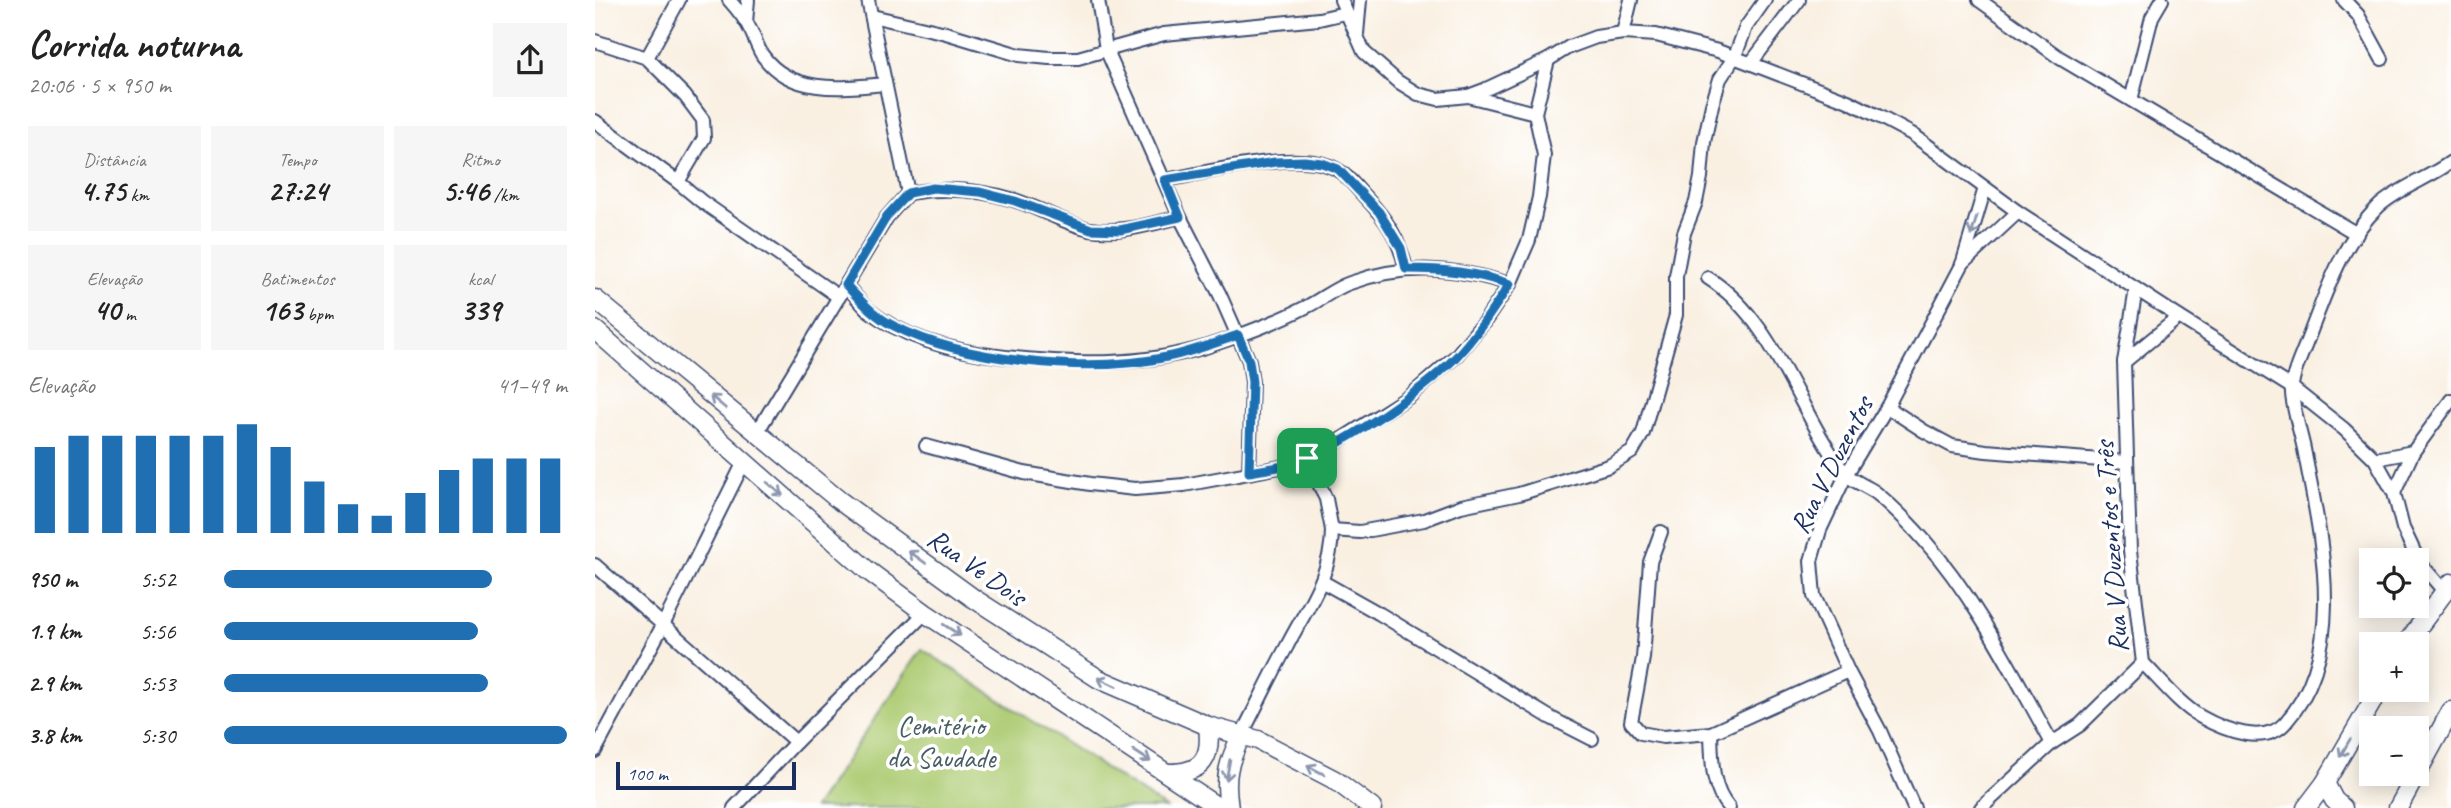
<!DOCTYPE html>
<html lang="pt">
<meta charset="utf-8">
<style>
body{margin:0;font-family:Caveat,sans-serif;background:#f6f6f6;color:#222;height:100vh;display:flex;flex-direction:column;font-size:26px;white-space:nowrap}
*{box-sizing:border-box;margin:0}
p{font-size:23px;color:#767676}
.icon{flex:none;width:38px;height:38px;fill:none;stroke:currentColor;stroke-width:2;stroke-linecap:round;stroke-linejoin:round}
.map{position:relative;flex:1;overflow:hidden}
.panel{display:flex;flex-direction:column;background:#fff;width:595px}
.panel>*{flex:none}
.fabs{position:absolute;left:1764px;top:548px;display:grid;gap:14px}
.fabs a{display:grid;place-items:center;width:70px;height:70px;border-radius:0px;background:#fff;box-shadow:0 4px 18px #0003;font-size:35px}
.scale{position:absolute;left:21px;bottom:18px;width:180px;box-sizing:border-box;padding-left:7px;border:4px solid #1b2f5e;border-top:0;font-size:19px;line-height:24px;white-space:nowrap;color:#1b2f5e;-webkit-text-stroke:5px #fff;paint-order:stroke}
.pin{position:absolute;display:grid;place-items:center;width:60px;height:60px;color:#fff;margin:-30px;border-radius:14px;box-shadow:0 4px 10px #0006}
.round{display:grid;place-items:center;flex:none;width:74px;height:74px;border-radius:0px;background:#f6f6f6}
.overview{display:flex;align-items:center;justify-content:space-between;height:119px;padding:0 28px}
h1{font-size:38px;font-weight:600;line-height:52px}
.stats{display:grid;grid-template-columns:repeat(3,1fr);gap:10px;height:119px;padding:7px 28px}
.stats div{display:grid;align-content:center;border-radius:0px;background:#f6f6f6;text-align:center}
.stats b{font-size:30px;font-weight:600}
.stats small{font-size:19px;font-weight:400}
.stats p{font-size:19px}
.chart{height:196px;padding:14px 28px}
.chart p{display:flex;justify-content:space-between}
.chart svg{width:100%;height:126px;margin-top:7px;stroke:#1f6fb2;stroke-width:6}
ul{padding:0 28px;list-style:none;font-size:23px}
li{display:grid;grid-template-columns:112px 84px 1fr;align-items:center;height:52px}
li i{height:18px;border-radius:9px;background:#1f6fb2}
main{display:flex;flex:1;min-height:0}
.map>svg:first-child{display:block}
.green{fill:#aecc74;stroke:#647e69;stroke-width:2}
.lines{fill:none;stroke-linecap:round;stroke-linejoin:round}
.minor-casing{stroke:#3c4c72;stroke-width:16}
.secondary-casing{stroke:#3c4c72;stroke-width:21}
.minor{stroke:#fff;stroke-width:12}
.secondary{stroke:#fff;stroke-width:18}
.oneway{stroke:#8d97ae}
.route-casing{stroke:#fff;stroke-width:14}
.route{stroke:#1f6fb2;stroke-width:9}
.labels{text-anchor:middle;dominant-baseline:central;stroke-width:7;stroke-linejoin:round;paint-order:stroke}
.street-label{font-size:28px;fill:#1b2f5e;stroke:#fff}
.park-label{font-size:28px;fill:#475e65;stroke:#fff}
</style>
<main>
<section class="panel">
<div class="overview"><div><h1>Corrida noturna</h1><p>20:06 · 5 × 950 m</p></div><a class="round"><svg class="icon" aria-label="share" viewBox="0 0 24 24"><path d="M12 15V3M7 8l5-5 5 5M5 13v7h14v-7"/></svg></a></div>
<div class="stats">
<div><p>Distância</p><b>4.75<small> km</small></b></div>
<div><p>Tempo</p><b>27:24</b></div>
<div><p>Ritmo</p><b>5:46<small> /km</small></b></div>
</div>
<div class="stats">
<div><p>Elevação</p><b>40<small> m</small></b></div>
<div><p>Batimentos</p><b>163<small> bpm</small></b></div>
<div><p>kcal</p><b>339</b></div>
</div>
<div class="chart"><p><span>Elevação</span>41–49 m</p>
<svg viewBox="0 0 160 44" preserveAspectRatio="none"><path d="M5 44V14M15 44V10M25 44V10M35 44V10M45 44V10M55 44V10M65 44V6M75 44V14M85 44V26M95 44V34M105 44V38M115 44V30M125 44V22M135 44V18M145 44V18M155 44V18"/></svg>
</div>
<ul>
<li><b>950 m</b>5:52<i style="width:78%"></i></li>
<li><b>1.9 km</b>5:56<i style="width:74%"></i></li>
<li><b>2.9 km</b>5:53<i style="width:77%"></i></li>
<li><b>3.8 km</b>5:30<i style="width:100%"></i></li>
</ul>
</section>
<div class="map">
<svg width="1856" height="808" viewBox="0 0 1856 808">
<rect width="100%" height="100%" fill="#fff"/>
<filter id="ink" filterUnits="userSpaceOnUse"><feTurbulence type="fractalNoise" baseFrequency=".0143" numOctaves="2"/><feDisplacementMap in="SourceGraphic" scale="14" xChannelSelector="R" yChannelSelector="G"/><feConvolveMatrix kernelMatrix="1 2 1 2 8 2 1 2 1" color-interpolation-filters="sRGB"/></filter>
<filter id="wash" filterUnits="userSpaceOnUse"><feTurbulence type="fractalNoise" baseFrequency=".00686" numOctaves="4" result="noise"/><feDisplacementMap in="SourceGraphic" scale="28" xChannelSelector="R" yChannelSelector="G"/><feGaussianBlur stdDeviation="1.57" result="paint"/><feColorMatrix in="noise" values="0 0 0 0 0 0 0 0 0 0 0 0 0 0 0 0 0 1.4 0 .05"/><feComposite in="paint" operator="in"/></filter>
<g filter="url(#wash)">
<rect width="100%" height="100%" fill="#f9f0e2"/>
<!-- green -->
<polygon class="green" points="327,649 571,808 219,808"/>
</g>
<g filter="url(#ink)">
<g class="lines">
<defs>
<g id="minor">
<path d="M134,0C143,10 151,20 156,31C160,39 163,49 168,56C196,95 248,88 290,84"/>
<polyline points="273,0 313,193"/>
<polyline points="503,0 511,49 585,217 625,295 654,361 657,382 654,472"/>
<polyline points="746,0 769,52 802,81 823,94 843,99 873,96 889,90 953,60 974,47 1001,37 1028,33 1061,35 1123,51 1253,101 1283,116 1317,134 1423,212 1584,317 1696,387 1749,429 1780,459 1799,493 1808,528 1824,562 1849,591"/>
<polyline points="1384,0 1465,58 1762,234"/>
<polyline points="1749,0 1763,15 1787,59"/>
<polyline points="277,16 351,33 424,55 454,58 483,58 569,34 724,19 750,13"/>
<polyline points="151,22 153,0"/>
<polyline points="1028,33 1036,0"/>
<polyline points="762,34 765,0"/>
<polyline points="0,41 52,58 90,96 108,120 109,138 83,182 106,201 244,297"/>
<polyline points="52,58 84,0"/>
<polyline points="1156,63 1204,0"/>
<polyline points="873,96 940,113"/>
<polyline points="1536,100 1557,17 1567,0"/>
<polyline points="0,121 83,182"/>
<path d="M570,180C611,173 706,148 741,169C753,175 763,190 772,199C792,220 805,241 811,269"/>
<path d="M313,193C349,187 384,189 419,200C445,208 468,223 495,229C524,234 556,224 585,217"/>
<polyline points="1367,264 1423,212"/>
<path d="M1113,278C1181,321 1202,411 1249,472C1256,481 1270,485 1280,492C1298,506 1314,523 1329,540C1382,600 1418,674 1457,743"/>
<path d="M251,285C258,293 265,302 272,309C310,340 363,352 410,357C478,364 544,367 610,347C645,336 680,323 713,306C727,299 740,288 755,283C811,263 859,267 915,284"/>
<path d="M1541,289L1529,362L1535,551L1548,663C1566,681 1585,705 1606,717C1629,730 1670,746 1690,723C1755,651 1725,534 1709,449C1706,434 1695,399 1697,386C1698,372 1707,355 1712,341C1730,295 1747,241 1784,206C1804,188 1834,178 1856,162"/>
<polyline points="1529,362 1584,317"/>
<polyline points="1292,407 1329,431 1357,446 1391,451 1531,462"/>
<polyline points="161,434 292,217 313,193"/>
<polyline points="331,446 429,473 495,484 540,489 589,485 696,465 734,447 815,396 861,356 890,321 915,284 934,240 944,197 949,155 940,113 953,60"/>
<polyline points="712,458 731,499 737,530 765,532 829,520 866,506 924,494 1014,466 1037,452 1048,433 1081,315 1081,276 1089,233 1101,202 1106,177 1109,142 1117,105 1125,79 1140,56 1151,27 1170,0"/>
<polyline points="1780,459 1818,452"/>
<polyline points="1799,493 1818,452 1856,400"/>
<polyline points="1066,532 1055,562 1048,658 1036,722 1046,733 1068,737 1116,733 1253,671"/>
<polyline points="0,565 201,742"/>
<polyline points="728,582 785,614 956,718 997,739"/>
<path d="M1116,733C1117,759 1116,788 1134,808"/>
<path d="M647,734C662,705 676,675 692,646C712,607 737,575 737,530"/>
<polyline points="0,751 68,625 149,462"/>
<polyline points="139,808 201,742 330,613"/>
<polyline points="1319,808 1285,731 1253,671 1219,596 1216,561 1225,530 1251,475 1292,407 1367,265 1390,188"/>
<polyline points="1386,808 1457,743 1485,725 1548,663"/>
</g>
<g id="secondary">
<polyline points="0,299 245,501 378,598 504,679 613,726 663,740 740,780 777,808"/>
<polyline points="0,330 272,570 330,613 624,808"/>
<polyline points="1811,644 1856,583"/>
<path d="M574,773C608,773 617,758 613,726"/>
<polyline points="1730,783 1739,800 1748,808"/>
<path d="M634,808C629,776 633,763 647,734"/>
<polyline points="1711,808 1730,783 1784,690"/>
<polyline points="1803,808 1856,711"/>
</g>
</defs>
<!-- minor casing -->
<use href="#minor" class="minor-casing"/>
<!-- secondary casing -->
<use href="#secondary" class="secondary-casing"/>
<!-- minor -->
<use href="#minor" class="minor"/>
<!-- secondary -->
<use href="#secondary" class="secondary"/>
</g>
<!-- one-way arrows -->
<defs><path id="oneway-shaft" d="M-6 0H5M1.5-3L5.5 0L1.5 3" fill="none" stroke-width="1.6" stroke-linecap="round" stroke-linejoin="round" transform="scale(1.75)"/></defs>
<g class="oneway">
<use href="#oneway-shaft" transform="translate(1379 226) rotate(107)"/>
<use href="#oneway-shaft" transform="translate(123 402) rotate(-140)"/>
<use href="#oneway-shaft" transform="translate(180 489) rotate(41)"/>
<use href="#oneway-shaft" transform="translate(322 557) rotate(-144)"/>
<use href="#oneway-shaft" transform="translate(357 630) rotate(33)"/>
<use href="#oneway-shaft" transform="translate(512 682) rotate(-155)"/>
<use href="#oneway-shaft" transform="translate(1750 748) rotate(120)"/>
<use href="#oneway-shaft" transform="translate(547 756) rotate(33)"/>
<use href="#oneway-shaft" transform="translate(633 770) rotate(100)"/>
<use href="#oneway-shaft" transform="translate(721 770) rotate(-152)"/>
</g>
</g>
<g class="lines" filter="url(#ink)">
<defs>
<path id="route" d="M709,161L727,163L743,169L784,212L806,248L811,269C851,269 877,272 915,284C898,309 882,335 861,357C827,391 742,451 696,464C682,468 667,470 654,472L657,382L654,361L643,335C620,343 596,352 572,357C494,374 370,362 299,326C280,317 266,301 251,285L292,216L313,193L338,188L385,192L420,201L496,229L525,230L585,217L570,180L680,162Z"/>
</defs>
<!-- route casing -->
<use href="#route" class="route-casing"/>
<!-- route -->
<use href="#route" class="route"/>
</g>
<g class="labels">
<!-- street labels -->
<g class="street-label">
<text transform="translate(1236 465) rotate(-63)">Rua V Duzentos</text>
<text transform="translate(1516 547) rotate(-94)">Rua V Duzentos e Três</text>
<text transform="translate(382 567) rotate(35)">Rua Ve Dois</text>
</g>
<!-- park labels -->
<g class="park-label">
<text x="346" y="725">Cemitério<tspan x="346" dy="32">da Saudade</tspan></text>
</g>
</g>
</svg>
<div class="fabs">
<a><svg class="icon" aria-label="locate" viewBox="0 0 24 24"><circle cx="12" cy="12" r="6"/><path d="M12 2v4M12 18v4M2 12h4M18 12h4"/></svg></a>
<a>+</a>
<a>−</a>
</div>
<div class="scale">100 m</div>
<div class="pin" style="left:712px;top:458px;background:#1e9e55"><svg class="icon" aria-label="arrive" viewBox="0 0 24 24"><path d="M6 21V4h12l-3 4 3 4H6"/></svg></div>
</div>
</main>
